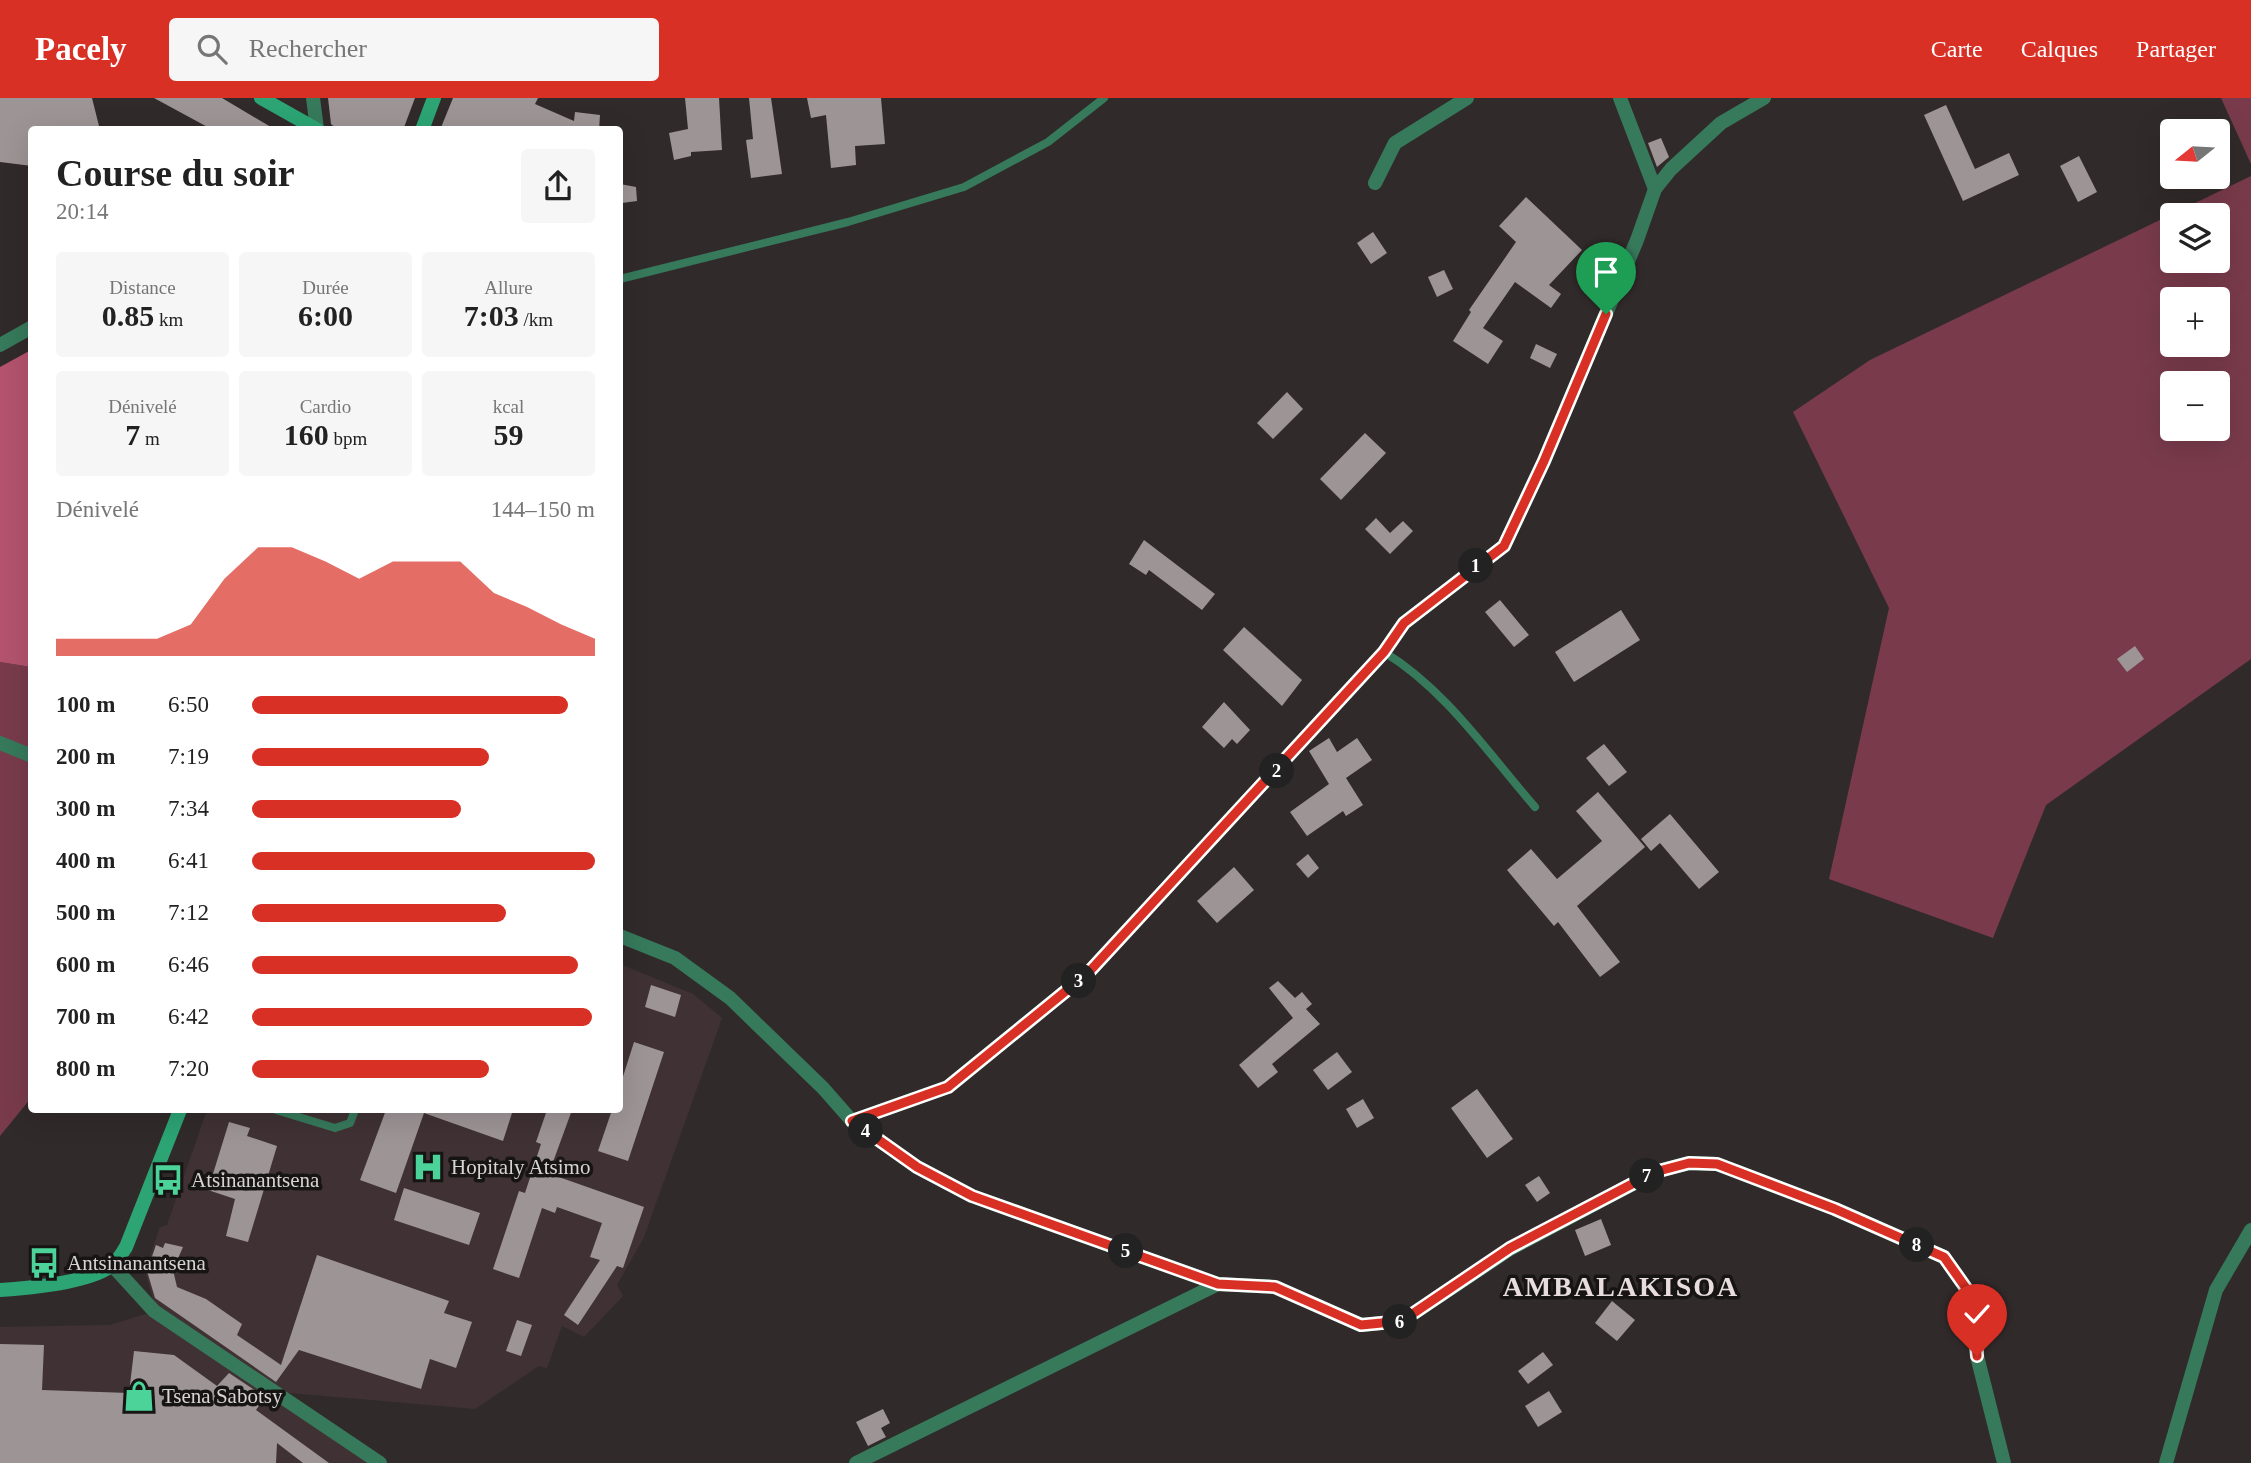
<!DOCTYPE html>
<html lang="fr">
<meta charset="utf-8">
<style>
body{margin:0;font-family:Georgia,serif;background:#f6f6f6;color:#222;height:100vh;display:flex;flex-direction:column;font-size:26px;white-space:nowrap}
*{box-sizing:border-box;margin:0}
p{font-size:23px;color:#767676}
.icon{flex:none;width:38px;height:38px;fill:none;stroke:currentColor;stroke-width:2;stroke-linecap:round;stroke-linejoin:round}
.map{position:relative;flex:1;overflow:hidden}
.sheet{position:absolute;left:28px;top:28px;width:595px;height:987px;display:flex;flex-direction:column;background:#fff;border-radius:7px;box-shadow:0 7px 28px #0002}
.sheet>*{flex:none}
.needle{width:46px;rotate:252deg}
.tools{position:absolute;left:2160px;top:21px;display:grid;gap:14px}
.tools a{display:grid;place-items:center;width:70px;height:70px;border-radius:7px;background:#fff;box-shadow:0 7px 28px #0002;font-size:35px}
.pin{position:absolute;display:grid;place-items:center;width:60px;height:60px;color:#fff;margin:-72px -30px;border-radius:50% 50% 50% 0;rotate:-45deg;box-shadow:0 0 7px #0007}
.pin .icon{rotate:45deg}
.km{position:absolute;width:35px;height:35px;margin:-18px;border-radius:50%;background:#222;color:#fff;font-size:19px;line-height:35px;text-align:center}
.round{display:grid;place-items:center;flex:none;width:74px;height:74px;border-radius:7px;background:#f6f6f6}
.overview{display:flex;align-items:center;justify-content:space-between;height:119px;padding:0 28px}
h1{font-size:38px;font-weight:600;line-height:52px}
.figures{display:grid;grid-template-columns:repeat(3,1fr);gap:10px;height:119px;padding:7px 28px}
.figures div{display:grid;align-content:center;border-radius:7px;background:#f6f6f6;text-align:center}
.figures b{font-size:30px;font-weight:600}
.figures small{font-size:19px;font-weight:400}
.figures p{font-size:19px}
.chart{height:196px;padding:14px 28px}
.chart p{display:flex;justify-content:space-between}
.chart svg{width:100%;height:126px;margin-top:7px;fill:#d93025;opacity:.7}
ul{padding:0 28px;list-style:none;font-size:23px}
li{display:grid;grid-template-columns:112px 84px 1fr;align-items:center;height:52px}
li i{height:18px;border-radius:9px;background:#d93025}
header{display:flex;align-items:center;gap:42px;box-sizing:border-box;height:98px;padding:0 35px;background:#d93025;color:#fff}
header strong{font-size:33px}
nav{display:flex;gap:38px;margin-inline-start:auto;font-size:24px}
.search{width:490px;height:63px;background:#f6f6f6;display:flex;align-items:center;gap:18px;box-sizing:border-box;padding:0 24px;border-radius:7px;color:#767676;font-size:26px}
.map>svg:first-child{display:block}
.built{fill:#403234}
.green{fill:#793b4b;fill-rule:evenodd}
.water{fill:#b3536d}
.building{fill:#9d9496}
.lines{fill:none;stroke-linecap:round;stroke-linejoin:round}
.lane{stroke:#36795b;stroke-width:8}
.street{stroke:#36795b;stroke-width:14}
.secondary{stroke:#2ca474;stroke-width:14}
.route-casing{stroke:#fff;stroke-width:14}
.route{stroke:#d93025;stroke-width:9}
.labels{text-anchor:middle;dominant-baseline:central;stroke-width:7;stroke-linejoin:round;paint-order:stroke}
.poi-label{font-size:21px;fill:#d8d3d4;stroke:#171414;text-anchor:start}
.district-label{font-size:28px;font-weight:bold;letter-spacing:2px;fill:#e7dddf;stroke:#171414}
</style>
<header>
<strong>Pacely</strong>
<div class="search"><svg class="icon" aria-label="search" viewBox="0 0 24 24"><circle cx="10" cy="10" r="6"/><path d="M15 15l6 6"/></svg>Rechercher</div>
<nav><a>Carte</a><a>Calques</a><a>Partager</a></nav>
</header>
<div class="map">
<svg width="2251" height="1365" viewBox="0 0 2251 1365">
<rect width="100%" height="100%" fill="#312a2b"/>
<!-- built -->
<g class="built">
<polygon points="620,866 693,896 722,920 644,1139 617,1187 623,1198 584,1239 562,1228 547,1270 539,1268 475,1311 279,1294 155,1208 145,1173 160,1129 167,1127 207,1012 620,1012"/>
<polygon points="152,1214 370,1365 0,1365 0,1229 110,1227"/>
</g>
<!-- green -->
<g class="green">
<polygon points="2221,0 2251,0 2251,66"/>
<path d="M2251,78V561L2046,707L1993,840L1829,781L1889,510L1793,314L1870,262ZM2172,117H2217V163H2172ZM2172,201H2217V247H2172ZM2172,285H2217V331H2172Z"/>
<polygon points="0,564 32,569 31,1000 0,1038"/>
</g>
<!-- water -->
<polygon class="water" points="31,252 31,569 0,564 0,269"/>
<!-- building -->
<g class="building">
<polygon points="0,0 92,0 100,32 32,32 32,68 0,64"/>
<polygon points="154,0 222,0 276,32 213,32"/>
<polygon points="328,0 415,0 403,32 338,32 331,26"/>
<polygon points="453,0 538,0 535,6 574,23 575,14 600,17 599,32 440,32"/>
<polygon points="685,0 719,0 722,52 691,54 691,58 674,62 669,35 688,31"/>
<polygon points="749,0 771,0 782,76 751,80 746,42 753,41"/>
<polygon points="807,0 881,0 885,46 855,48 856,67 831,70 826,17 811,20"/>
<polygon points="1946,7 1975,71 2009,55 2019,77 1963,103 1924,17"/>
<polygon points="1661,40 1669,59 1657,69 1648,45"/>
<polygon points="2079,58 2097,94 2078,104 2060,68"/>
<polygon points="620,86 636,89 637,103 622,105"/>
<polygon points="1526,99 1582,152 1549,187 1561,196 1551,210 1515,184 1483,230 1503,243 1488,266 1453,243 1471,214 1469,212 1516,144 1499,128"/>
<polygon points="1373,134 1387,155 1371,166 1357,145"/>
<polygon points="1444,172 1453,191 1437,199 1428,179"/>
<polygon points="1536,246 1557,256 1550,270 1530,260"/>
<polygon points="1287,294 1303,311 1273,341 1257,325"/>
<polygon points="1365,335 1386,355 1341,402 1320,381"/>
<polygon points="1376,420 1390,435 1403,423 1413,433 1390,456 1365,431"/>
<polygon points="1144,442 1215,496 1202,512 1149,472 1146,477 1129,466"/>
<polygon points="1500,502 1529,537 1514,549 1485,514"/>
<polygon points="1621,512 1640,542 1574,584 1555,554"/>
<polygon points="1244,529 1302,582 1282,608 1223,552"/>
<polygon points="2135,548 2144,561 2127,574 2117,561"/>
<polygon points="1224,604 1250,632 1237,646 1232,641 1224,650 1202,629"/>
<polygon points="1329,640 1337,654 1357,640 1372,662 1346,680 1363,707 1346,718 1343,713 1307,738 1290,714 1329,686 1309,653"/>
<polygon points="1604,646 1627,674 1609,688 1586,660"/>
<polygon points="1598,694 1645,749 1577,808 1620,864 1600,879 1558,824 1554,828 1507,772 1531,751 1557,781 1602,743 1576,713"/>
<polygon points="1670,716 1719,774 1699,791 1660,745 1651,753 1641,741"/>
<polygon points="1308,756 1319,770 1308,780 1296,766"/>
<polygon points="1234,769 1254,792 1217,825 1197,803"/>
<polygon points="1278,883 1295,900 1302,894 1312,906 1306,911 1320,926 1272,966 1278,974 1258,990 1239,967 1293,920 1269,890"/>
<polygon points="651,887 681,897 675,919 645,909"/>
<polygon points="634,944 664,954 628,1063 598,1053 612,1012 620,1012 620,988"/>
<polygon points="1337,954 1352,974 1328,992 1313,972"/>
<polygon points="1477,991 1513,1041 1487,1060 1451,1010"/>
<polygon points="1363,1001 1374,1020 1357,1030 1346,1011"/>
<polygon points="386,1012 513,1012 503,1043 424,1015 396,1095 360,1082"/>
<polygon points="547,1012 572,1012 553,1064 560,1066 556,1078 644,1109 623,1170 617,1168 578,1227 564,1217 600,1162 590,1159 602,1125 557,1109 555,1115 542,1110 519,1180 493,1171 519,1093 525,1095 541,1046 536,1044"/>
<polygon points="229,1024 250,1030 247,1038 277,1048 248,1144 226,1138 235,1101 208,1092"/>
<polygon points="1539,1078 1550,1095 1537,1104 1525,1087"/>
<polygon points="404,1090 480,1115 469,1147 394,1122"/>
<polygon points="1601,1121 1611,1147 1585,1158 1575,1132"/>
<polygon points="165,1145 183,1149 173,1172 177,1189 206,1201 242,1226 237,1237 281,1267 317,1157 449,1203 444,1215 472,1224 456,1270 430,1261 421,1291 299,1252 276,1284 155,1200 147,1173 156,1147 163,1150"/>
<polygon points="1612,1203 1635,1222 1617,1243 1595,1225"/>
<polygon points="517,1222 532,1227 521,1258 506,1253"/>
<polygon points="0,1246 44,1247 42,1292 129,1295 134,1253 174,1257 217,1288 229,1275 265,1299 256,1312 329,1365 303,1365 277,1345 276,1365 0,1365"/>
<polygon points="1543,1254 1553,1267 1528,1286 1518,1273"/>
<polygon points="1549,1293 1562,1314 1538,1329 1525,1308"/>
<polygon points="883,1311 890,1325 881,1330 886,1339 868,1348 856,1324"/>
</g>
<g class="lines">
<!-- lane -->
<g class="lane">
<polyline points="620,181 848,124 964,89 1048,44 1104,0"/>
<path d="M1384,554C1445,591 1488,655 1535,709"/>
<polyline points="276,1012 335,1030 350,1025 355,1012"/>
</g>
<!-- street -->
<g class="street">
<polyline points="313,0 317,31"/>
<polyline points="1620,0 1655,91"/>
<polyline points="1375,85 1395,45 1467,0"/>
<polyline points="0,247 32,229"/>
<polyline points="0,645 32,658"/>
<polyline points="620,838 675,860 730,900 823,990 852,1023 917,1069 972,1098 1218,1186 1275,1189 1361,1227 1402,1223 1510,1151 1655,1074 1689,1065 1717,1066 1835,1111 1944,1159 1973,1200 1977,1258 2004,1365"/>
<polyline points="852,1023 948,989 1088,875 1384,554 1404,525 1504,448 1544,363 1637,142 1655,91 1671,71 1721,25 1764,0"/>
<polyline points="112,1167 154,1213 380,1365"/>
<polyline points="856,1365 1218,1186"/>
<polyline points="2166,1365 2216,1192 2251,1132"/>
</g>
<!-- secondary -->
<g class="secondary">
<polyline points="261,0 318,32"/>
<polyline points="422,32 434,0"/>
<path d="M0,1192C29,1190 90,1185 112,1167C118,1163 122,1155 126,1149L180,1012"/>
</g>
</g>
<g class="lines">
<defs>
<polyline id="route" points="1606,216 1544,363 1504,448 1404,525 1384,554 1088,875 948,989 852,1023 917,1069 972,1098 1218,1186 1275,1189 1361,1227 1402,1223 1510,1150 1655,1074 1689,1065 1717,1066 1835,1111 1944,1159 1973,1200 1977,1258"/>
</defs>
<!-- route casing -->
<use href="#route" class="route-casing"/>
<!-- route -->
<use href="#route" class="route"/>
</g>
<!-- icons -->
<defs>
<symbol id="hospital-bare" viewBox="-9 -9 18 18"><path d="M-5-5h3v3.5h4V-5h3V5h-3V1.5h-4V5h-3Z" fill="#4cd39a" stroke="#171414" stroke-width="2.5" paint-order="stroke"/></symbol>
<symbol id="bus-bare" viewBox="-9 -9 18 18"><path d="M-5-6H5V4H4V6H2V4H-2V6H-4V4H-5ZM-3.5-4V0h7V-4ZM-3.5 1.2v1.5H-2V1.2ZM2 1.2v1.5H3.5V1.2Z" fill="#4cd39a" stroke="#171414" stroke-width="2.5" paint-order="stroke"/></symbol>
<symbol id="shop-bare" viewBox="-9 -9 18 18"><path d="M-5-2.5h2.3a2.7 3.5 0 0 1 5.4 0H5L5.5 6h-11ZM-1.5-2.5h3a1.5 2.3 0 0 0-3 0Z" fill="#4cd39a" stroke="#171414" stroke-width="2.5" paint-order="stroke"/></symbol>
</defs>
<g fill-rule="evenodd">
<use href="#hospital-bare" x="406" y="1047" width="44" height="44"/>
<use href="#bus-bare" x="146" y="1060" width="44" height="44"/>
<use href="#bus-bare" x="22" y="1143" width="44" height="44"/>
<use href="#shop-bare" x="117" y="1276" width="44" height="44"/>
</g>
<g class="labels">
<!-- poi labels -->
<g class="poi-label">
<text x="451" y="1069">Hopitaly Atsimo</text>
<text x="191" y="1082">Atsinanantsena</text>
<text x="67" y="1165">Antsinanantsena</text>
<text x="162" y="1298">Tsena Sabotsy</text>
</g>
<!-- district labels -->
<g class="district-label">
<text x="1621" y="1188">AMBALAKISOA</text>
</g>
</g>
</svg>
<div class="tools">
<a><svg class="needle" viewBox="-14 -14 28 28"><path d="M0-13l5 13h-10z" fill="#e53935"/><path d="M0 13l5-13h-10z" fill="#767676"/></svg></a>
<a><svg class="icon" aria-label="layers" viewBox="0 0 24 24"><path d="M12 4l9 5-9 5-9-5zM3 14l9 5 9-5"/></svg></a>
<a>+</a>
<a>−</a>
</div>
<div class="pin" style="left:1606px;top:216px;background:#1e9e55"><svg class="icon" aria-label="arrive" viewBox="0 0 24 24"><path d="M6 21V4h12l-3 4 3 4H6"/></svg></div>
<div class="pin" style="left:1977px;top:1258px;background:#d93025"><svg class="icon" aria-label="check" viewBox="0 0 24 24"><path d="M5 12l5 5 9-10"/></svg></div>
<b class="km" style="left:1476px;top:468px">1</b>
<b class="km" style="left:1277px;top:673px">2</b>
<b class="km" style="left:1079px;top:883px">3</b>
<b class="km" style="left:866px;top:1033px">4</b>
<b class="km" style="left:1126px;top:1153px">5</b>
<b class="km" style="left:1400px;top:1224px">6</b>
<b class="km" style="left:1647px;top:1078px">7</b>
<b class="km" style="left:1917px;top:1147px">8</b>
<section class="sheet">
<div class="overview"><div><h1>Course du soir</h1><p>20:14</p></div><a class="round"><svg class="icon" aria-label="share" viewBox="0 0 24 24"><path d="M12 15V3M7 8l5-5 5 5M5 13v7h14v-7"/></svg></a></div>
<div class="figures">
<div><p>Distance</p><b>0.85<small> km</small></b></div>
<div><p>Durée</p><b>6:00</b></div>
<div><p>Allure</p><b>7:03<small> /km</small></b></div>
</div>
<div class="figures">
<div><p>Dénivelé</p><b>7<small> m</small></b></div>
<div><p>Cardio</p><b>160<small> bpm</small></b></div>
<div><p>kcal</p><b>59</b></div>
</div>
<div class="chart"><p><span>Dénivelé</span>144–150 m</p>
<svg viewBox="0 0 160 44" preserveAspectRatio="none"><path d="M0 44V38L10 38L20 38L30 38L40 33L50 17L60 6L70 6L80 11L90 17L100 11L110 11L120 11L130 22L140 27L150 33L160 38V44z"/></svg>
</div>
<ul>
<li><b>100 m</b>6:50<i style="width:92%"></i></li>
<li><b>200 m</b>7:19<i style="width:69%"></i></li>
<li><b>300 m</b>7:34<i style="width:61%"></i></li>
<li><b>400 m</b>6:41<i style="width:100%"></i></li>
<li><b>500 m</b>7:12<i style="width:74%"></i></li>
<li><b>600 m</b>6:46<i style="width:95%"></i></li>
<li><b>700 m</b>6:42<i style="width:99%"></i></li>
<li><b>800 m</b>7:20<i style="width:69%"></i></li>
</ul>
</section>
</div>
